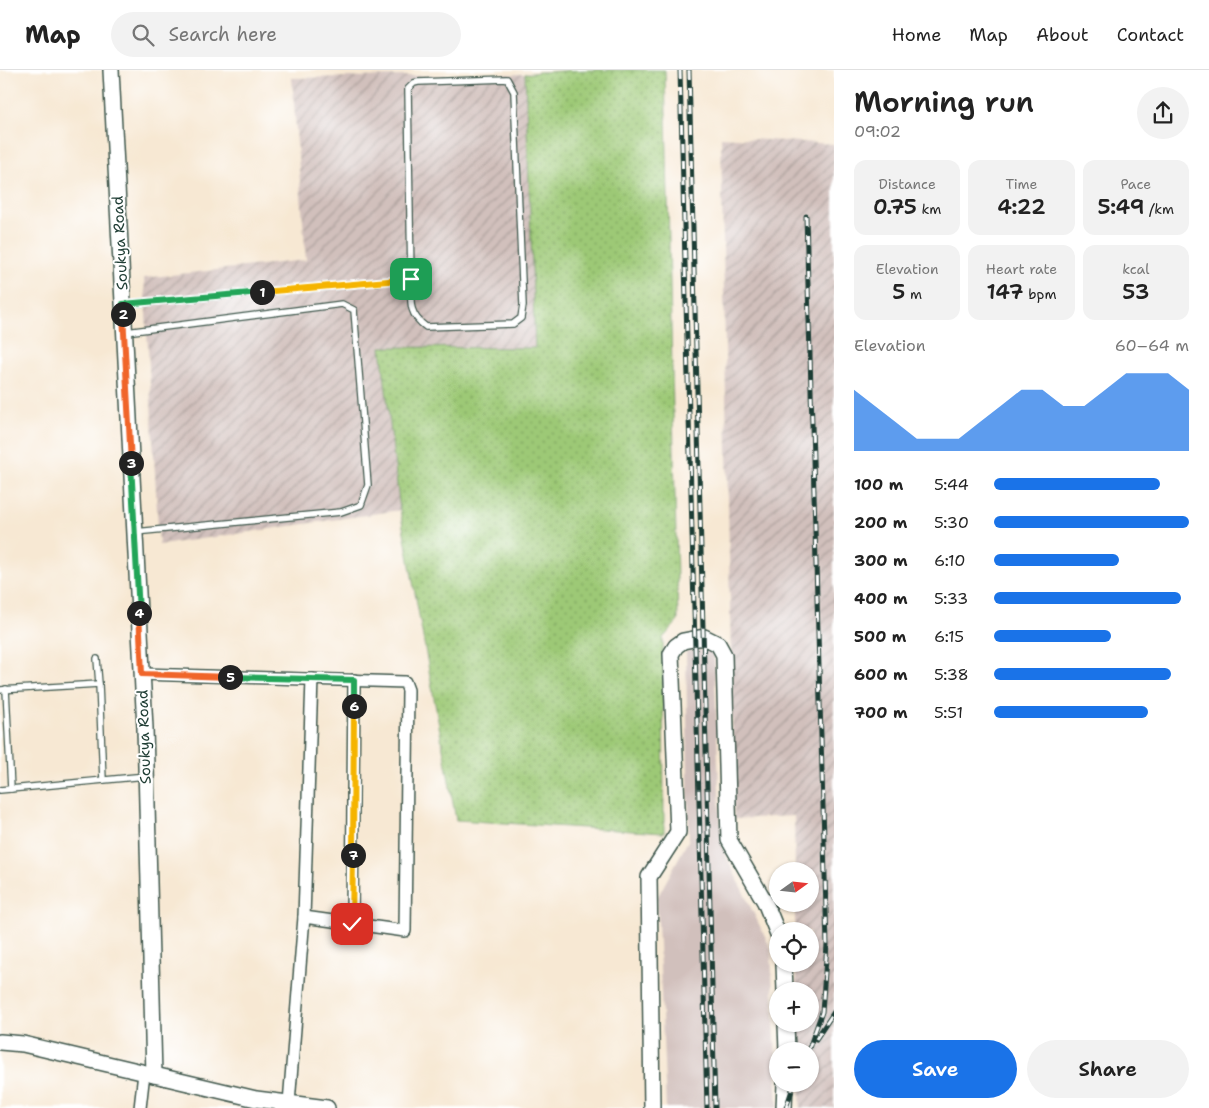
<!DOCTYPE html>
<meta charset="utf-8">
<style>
body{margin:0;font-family:"Shantell Sans",sans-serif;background:#f2f2f2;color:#222;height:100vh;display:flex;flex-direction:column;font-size:19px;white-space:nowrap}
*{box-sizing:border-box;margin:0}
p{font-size:16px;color:#767676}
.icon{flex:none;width:28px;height:28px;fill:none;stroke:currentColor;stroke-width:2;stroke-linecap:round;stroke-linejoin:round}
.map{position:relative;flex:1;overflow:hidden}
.side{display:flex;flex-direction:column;background:#fff;width:375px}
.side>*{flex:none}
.needle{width:32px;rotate:75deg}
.fabs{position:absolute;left:769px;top:792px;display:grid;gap:10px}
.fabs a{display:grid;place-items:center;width:50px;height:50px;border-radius:50%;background:#fff;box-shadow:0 1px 4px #0004;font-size:25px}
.pin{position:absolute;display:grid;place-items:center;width:42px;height:42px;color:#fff;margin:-21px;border-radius:10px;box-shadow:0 2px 8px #0006}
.km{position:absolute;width:25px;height:25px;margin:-12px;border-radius:50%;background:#222;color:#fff;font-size:14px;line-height:25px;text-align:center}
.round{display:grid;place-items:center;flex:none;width:52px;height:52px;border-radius:26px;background:#f2f2f2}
.overview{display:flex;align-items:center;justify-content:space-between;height:85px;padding:0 20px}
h1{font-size:28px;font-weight:600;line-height:38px}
.metrics{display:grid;grid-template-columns:repeat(3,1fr);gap:8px;height:85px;padding:5px 20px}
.metrics div{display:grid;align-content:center;border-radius:12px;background:#f2f2f2;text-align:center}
.metrics b{font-size:21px;font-weight:600}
.metrics small{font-size:14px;font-weight:400}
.metrics p{font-size:14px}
.chart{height:140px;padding:10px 20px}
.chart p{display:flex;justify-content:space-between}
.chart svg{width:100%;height:90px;margin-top:5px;fill:#1a73e8;opacity:.7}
.cta{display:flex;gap:10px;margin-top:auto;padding:10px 20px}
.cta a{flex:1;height:58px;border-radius:30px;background:#1a73e8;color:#fff;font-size:20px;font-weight:600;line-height:58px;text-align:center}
.cta a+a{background:#f2f2f2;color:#222}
ul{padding:0 20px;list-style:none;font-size:16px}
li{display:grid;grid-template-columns:80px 60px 1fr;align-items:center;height:38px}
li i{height:12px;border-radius:6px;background:#1a73e8}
header{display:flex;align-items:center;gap:30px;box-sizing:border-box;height:70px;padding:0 25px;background:#fff;border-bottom:1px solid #e0e0e0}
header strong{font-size:24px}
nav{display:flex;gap:28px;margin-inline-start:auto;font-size:18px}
.search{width:350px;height:45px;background:#f2f2f2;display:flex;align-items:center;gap:12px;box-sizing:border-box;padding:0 18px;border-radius:28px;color:#767676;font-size:19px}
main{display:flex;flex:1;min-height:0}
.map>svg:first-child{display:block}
.industrial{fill:url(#industrial-furrows)}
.railway{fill:#d1c0bc}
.green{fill:url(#green-dots);stroke:#5e8355}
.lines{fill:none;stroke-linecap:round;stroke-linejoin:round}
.lane-casing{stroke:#3f574c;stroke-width:8}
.street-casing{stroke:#3f574c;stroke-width:14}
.secondary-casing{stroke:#3f574c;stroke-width:18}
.lane{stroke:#fff;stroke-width:5.5}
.street{stroke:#fff;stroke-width:11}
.secondary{stroke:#fff;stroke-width:15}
.rail-casing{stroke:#1f3d34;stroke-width:5}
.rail{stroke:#fff;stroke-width:3;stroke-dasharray:9;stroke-linecap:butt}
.split-1-casing{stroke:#fff;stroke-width:10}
.split-2-casing{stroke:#fff;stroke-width:10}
.split-3-casing{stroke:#fff;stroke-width:10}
.split-4-casing{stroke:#fff;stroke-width:10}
.split-5-casing{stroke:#fff;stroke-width:10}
.split-6-casing{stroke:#fff;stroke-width:10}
.split-7-casing{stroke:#fff;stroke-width:10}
.split-8-casing{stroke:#fff;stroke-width:10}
.split-1{stroke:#f5b400;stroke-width:6}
.split-2{stroke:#22a559;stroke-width:6}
.split-3{stroke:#f0652b;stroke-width:6}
.split-4{stroke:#22a559;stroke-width:6}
.split-5{stroke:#f0652b;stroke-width:6}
.split-6{stroke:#22a559;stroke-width:6}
.split-7{stroke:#f5b400;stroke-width:6}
.split-8{stroke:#f5b400;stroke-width:6}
.labels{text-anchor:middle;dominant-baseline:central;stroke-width:4;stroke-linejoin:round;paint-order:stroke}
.street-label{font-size:15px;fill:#1f3d34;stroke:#fff}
</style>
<header>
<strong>Map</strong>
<div class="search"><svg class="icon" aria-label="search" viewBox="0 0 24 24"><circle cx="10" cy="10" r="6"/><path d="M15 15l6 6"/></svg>Search here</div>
<nav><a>Home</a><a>Map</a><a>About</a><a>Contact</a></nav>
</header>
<main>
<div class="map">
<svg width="834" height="1038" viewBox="0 0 834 1038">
<defs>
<pattern id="industrial-furrows" width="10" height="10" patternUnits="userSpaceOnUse" patternTransform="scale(1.25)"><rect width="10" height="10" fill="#d1c0bc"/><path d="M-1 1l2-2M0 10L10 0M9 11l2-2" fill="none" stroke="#a99d9a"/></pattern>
<pattern id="green-dots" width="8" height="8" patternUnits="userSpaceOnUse" patternTransform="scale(1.25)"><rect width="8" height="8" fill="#9dc976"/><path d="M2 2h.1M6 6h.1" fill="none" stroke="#7fa462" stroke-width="1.8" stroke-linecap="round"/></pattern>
</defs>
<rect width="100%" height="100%" fill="#fff"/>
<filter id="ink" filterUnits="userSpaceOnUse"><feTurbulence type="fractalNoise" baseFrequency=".02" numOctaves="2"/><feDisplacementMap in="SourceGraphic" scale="10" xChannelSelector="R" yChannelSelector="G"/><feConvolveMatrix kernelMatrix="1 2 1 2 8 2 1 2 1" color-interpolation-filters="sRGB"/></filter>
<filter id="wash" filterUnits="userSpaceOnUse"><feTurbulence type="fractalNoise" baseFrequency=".0096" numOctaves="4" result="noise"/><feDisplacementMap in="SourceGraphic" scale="20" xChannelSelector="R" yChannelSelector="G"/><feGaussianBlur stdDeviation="1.12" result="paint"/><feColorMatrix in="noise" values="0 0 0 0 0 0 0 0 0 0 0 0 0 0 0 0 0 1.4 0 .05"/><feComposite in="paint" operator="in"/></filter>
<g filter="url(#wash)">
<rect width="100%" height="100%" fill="#f7e8d3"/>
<!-- industrial -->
<g class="industrial">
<polygon points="525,4 536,278 381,278 400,440 159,475 144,208 306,190 292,8"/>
<polygon points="721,67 834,74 834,1038 800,1038 801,1014 810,1014 810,981 799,981 797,954 810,954 810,921 796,921 796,894 810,894 810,861 795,861 795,834 810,834 810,801 795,801 794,746 734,749"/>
</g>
<!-- railway -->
<polygon class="railway" points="714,580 720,748 725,784 771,879 778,1038 666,1038 657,828 689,769 686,581"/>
<!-- green -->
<polygon class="green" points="587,0 665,0 678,551 663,568 664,763 456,750 400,440 381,277 535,278 525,4 539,2"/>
</g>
<g filter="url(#ink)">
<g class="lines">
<defs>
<g id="lane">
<path d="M125,234L411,209C411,230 407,243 426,257L513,254L521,248L523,235L514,22L507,9L418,12L414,13L408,19L411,209"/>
<polyline points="126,262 342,234 354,240 368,415 361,435 341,442 135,462"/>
<polyline points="97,589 99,614"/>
<polyline points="6,619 11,719"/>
<polyline points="0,620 99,614 103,710"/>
<polyline points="0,720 146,706"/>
</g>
<g id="street">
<polyline points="142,604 405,612 408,620 405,861 304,847 289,1033"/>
<polyline points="304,847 312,609"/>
<polyline points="352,854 354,610"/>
<polyline points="140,1038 144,1003"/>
</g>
<g id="secondary">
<polyline points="111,0 145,658 154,1005"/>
<polyline points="784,894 785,921"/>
<polyline points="786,954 787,981"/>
<polyline points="0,972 23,974 256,1029 327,1038"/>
<polyline points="652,1038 649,807 678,762 671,584 676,576 683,571 704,567 718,574 724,585 729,770 765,832 778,864"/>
<polyline points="784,1038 785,1014"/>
</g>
</defs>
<!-- lane casing -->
<use href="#lane" class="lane-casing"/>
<!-- street casing -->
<use href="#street" class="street-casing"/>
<!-- secondary casing -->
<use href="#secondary" class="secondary-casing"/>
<!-- lane -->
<use href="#lane" class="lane"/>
<!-- street -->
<use href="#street" class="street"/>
<!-- secondary -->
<use href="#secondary" class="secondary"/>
<defs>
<g id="rail">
<polyline points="680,0 707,1038"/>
<polyline points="689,0 715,1038"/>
<polyline points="806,146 827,875 822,942 808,981"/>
<polyline points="816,969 834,942"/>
<polyline points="786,1038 794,1014"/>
</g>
</defs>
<!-- rail casing -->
<use href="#rail" class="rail-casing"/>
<!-- rail -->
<use href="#rail" class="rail"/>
</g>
</g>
<g class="lines" filter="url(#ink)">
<defs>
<polyline id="split-1" points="262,222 411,209"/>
<polyline id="split-2" points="123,244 123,234 262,222"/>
<polyline id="split-3" points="123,244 131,393"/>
<polyline id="split-4" points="131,393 139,543"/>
<polyline id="split-5" points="139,543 142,604 230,607"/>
<polyline id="split-6" points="230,607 354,610 354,636"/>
<polyline id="split-7" points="353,785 354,636"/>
<polyline id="split-8" points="352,854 353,785"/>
</defs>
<!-- split-1 casing -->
<use href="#split-1" class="split-1-casing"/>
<!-- split-2 casing -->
<use href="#split-2" class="split-2-casing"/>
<!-- split-3 casing -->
<use href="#split-3" class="split-3-casing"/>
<!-- split-4 casing -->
<use href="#split-4" class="split-4-casing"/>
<!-- split-5 casing -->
<use href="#split-5" class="split-5-casing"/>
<!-- split-6 casing -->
<use href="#split-6" class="split-6-casing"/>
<!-- split-7 casing -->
<use href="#split-7" class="split-7-casing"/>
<!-- split-8 casing -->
<use href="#split-8" class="split-8-casing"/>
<!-- split-1 -->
<use href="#split-1" class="split-1"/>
<!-- split-2 -->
<use href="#split-2" class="split-2"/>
<!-- split-3 -->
<use href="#split-3" class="split-3"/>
<!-- split-4 -->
<use href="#split-4" class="split-4"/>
<!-- split-5 -->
<use href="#split-5" class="split-5"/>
<!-- split-6 -->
<use href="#split-6" class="split-6"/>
<!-- split-7 -->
<use href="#split-7" class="split-7"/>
<!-- split-8 -->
<use href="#split-8" class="split-8"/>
</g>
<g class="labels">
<!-- street labels -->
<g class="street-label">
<text transform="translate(120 173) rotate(-93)">Soukya Road</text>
<text transform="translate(144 667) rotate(-92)">Soukya Road</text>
</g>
</g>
</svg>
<div class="fabs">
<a><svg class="needle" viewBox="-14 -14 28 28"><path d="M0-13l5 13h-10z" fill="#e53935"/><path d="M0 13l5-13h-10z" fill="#767676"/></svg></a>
<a><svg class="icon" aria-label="locate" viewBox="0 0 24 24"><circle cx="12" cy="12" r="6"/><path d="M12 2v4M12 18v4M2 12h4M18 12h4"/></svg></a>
<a>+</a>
<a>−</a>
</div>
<div class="pin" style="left:411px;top:209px;background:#1e9e55"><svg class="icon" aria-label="arrive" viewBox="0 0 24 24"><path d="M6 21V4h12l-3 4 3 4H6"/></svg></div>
<div class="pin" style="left:352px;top:854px;background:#d93025"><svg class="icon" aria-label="check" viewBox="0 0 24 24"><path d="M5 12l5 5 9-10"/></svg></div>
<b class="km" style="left:262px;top:222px">1</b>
<b class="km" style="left:123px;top:244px">2</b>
<b class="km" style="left:131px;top:393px">3</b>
<b class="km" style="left:139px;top:543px">4</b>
<b class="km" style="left:230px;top:607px">5</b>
<b class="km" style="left:354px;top:636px">6</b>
<b class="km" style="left:353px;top:785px">7</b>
</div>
<section class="side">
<div class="overview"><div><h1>Morning run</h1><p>09:02</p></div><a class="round"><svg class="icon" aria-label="share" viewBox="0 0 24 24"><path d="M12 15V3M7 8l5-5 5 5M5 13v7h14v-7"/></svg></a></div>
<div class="metrics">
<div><p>Distance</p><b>0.75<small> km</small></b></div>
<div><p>Time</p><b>4:22</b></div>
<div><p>Pace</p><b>5:49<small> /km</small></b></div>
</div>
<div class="metrics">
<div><p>Elevation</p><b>5<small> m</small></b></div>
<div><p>Heart rate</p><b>147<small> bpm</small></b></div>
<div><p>kcal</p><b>53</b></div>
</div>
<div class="chart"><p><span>Elevation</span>60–64 m</p>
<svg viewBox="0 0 160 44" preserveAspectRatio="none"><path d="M0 44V14L10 22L20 30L30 38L40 38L50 38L60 30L70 22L80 14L90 14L100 22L110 22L120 14L130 6L140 6L150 6L160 14V44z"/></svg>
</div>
<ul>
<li><b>100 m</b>5:44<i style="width:85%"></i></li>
<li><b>200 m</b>5:30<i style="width:100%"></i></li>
<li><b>300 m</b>6:10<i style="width:64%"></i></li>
<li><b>400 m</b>5:33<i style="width:96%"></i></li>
<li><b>500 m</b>6:15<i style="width:60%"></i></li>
<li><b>600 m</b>5:38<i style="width:91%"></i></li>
<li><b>700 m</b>5:51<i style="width:79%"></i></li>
</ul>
<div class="cta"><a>Save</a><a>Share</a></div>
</section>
</main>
